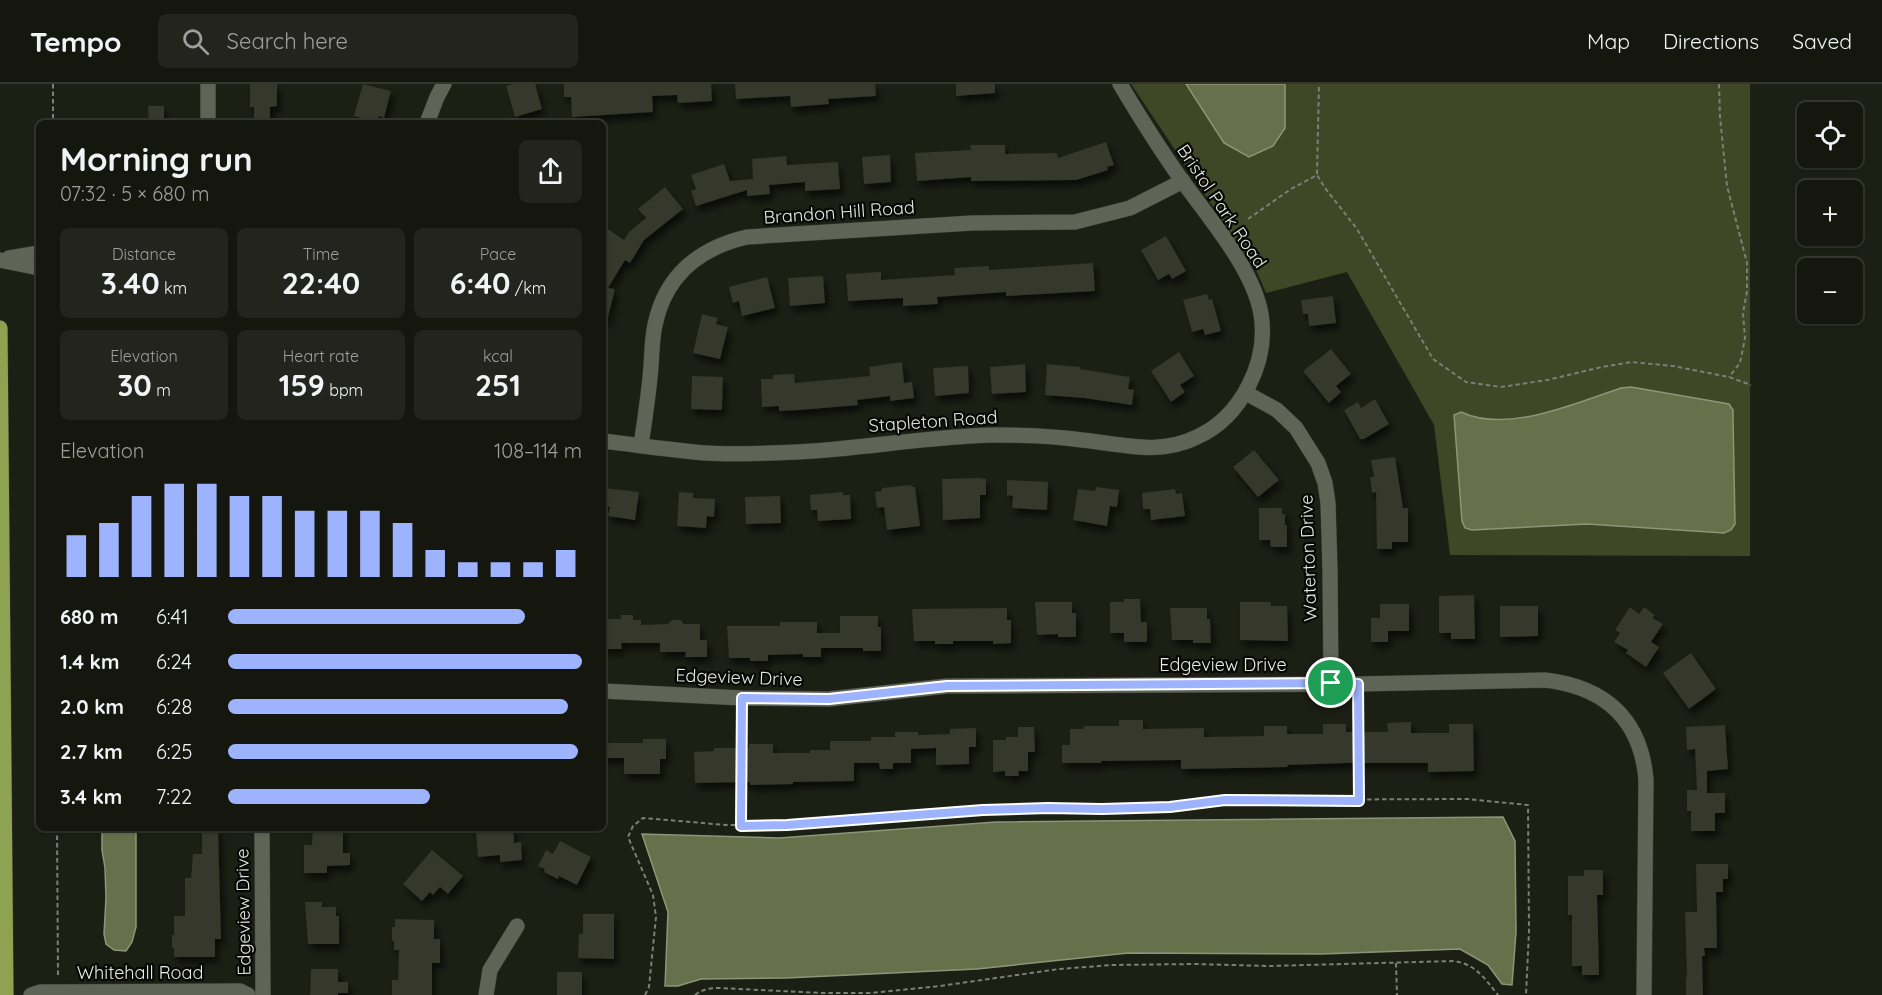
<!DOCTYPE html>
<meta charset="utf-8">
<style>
body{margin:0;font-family:Quicksand,sans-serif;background:#22241d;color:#f1f3f6;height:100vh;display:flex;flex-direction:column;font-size:22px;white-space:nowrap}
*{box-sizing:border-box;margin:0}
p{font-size:20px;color:#9d9f9e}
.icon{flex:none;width:33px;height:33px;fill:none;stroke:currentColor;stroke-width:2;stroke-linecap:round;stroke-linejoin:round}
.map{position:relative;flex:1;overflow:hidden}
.sheet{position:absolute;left:36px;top:36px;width:570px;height:711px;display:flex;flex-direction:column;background:#15170f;border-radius:9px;box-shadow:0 2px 4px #0004,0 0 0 2px #34362f}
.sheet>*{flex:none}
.tools{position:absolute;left:1797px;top:18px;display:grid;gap:12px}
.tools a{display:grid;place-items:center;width:66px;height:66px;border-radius:9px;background:#15170f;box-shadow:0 2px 4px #0004,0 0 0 2px #34362f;font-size:30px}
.pin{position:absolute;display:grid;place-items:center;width:51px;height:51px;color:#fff;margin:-26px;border:3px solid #fff;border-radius:50%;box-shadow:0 2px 6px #0007}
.round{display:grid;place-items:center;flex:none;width:63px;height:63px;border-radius:9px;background:#22241d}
.head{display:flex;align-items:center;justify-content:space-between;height:102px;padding:0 24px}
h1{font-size:33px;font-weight:700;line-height:45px}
.stats{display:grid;grid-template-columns:repeat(3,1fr);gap:9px;height:102px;padding:6px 24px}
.stats div{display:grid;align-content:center;border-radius:9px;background:#22241d;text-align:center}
.stats b{font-size:30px;font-weight:700}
.stats small{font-size:16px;font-weight:400}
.stats p{font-size:16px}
.chart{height:168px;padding:12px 24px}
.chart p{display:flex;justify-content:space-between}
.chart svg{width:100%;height:108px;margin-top:6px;stroke:#9eb3fd;stroke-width:6}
ul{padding:0 24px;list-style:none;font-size:20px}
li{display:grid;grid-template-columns:96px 72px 1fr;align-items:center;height:45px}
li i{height:15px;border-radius:8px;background:#9eb3fd}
header{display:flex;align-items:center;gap:36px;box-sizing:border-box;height:84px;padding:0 30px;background:#15170f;border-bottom:2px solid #34362f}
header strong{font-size:28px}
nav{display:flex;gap:33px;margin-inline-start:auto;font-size:21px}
.search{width:420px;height:54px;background:#22241d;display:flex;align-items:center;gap:15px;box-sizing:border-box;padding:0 21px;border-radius:9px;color:#9d9f9e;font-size:22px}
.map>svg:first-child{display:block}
.green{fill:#3e4726}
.water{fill:#66714c;stroke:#8d9579;stroke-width:1.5}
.building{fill:#34372c;filter:url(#shadow)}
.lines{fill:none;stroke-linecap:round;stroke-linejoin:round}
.minor-casing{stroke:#383a33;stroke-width:16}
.major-casing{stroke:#383a33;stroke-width:16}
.path{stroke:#7c7f76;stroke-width:2;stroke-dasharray:4.5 3;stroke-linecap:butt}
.minor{stroke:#606457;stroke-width:15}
.major{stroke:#8fa251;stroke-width:15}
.route-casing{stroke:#fff;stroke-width:12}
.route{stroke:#9eb3fd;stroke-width:8}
.labels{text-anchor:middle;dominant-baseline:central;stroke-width:4.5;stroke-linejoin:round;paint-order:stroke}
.street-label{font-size:18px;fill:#e7e9e2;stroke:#070805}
</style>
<header>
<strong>Tempo</strong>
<div class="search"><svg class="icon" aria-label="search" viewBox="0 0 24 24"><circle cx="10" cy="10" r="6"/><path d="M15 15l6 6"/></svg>Search here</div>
<nav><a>Map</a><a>Directions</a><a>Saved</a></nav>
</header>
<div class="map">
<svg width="1882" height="911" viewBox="0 0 1882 911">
<defs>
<filter id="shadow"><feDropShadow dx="3.5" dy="6" stdDeviation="3" flood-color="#0009"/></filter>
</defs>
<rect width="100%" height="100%" fill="#1c1f14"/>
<!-- green -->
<polygon class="green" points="1131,0 1750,0 1750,472 1450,471 1434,341 1347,188 1266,209 1258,190"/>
<!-- water -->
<g class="water">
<polygon points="1186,0 1285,0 1285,44 1273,62 1249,73 1224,59"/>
<path d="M1631,303L1729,320L1733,326V334L1735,440L1731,446L1724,449L1587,440L1472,446L1465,444L1462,437L1454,331L1461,328C1508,350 1575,319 1621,304Z"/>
<polygon points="1503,733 1515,757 1516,848 1512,901 1502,900 1488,881 1460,865 1321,870 1128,869 977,885 786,894 701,895 678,902 665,902 668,828 642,750 779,754 996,738"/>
<polygon points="102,744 136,744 136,843 132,858 126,867 114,866 106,860 104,850 106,814 105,784 102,766"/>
</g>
<!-- building -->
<g class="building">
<polygon points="250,0 277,0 277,22 270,23 270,39 254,39 254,23 250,23"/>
<polygon points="363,0 391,7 384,34 379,32 378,38 354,32"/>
<polygon points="513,0 535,0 542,25 515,33 506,2"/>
<polygon points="564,0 711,0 712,17 678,19 677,11 652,12 653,28 572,33 571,13 564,13"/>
<polygon points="735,0 875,0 876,12 828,15 829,20 791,23 790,12 736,15"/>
<polygon points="956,0 995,0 995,9 956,12"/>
<polygon points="148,22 164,22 164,39 149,39"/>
<polygon points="1106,58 1114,81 1107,83 1108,86 1076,96 971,97 971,93 917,97 915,69 971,66 970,61 1005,61 1005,70 1057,69 1058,74"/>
<polygon points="890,71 891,98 864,100 862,73"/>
<polygon points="786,72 787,81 838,78 840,105 805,107 805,98 769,101 770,110 747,112 747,106 696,122 691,107 696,105 691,91 724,80 730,97 753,95 752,75"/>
<polygon points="665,103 683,125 644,156 630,179 625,176 608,204 615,205 607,237 603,237 603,152 608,145 624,156 629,148 646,134 638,125"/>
<polygon points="1166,152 1186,187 1172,195 1169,190 1158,196 1141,166"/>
<polygon points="1093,179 1095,207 1006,212 1006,208 937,213 938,220 903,222 903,214 848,217 846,190 881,188 881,196 955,191 954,184 989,182 989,186"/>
<polygon points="823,192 825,219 790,222 788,194"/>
<polygon points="767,193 775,224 742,232 739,217 733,219 729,203"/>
<polygon points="1207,210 1209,216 1212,215 1221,247 1205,251 1203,245 1192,248 1183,216"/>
<polygon points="1333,212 1336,239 1309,242 1308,230 1303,230 1301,216"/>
<polygon points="702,230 718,234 716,240 728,243 720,275 693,269"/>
<polygon points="1331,265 1351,290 1336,302 1341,308 1329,319 1303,287"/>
<polygon points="1179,268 1194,292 1180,301 1185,308 1171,318 1151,287"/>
<polygon points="902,278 904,299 912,298 914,314 890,317 890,312 857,316 858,321 800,326 779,327 779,322 762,323 761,295 773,295 773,291 794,290 795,299 870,292 869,283"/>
<polygon points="1025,280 1026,308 992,310 990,283"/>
<polygon points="1047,280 1080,283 1080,285 1130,293 1128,305 1134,306 1132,321 1084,314 1045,311"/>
<polygon points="968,282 969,309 935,312 933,284"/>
<polygon points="692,292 723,293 722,326 691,325"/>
<polygon points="1375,315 1389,340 1364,355 1360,355 1344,326 1358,318 1361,324"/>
<polygon points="1254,366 1279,396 1258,413 1233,383"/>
<polygon points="1395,373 1403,424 1408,424 1408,458 1392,458 1392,465 1377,465 1376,408 1372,409 1370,393 1374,393 1371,376"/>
<polygon points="979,394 986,395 986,411 980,411 980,434 943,436 942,395"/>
<polygon points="1007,396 1048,398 1047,426 1012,424 1013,412 1007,411"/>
<polygon points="911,401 912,403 915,403 920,442 887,446 884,423 877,424 875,408 882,407 882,404"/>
<polygon points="1096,403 1119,406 1117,423 1110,422 1107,442 1073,436 1078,405 1095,407"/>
<polygon points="605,404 639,408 635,436 608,432 610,423 603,422"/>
<polygon points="1175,405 1176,410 1182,409 1185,432 1151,436 1150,425 1143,425 1142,409"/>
<polygon points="679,408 693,409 693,414 715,415 714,433 707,432 706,444 677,442"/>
<polygon points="843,408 843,411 850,411 851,435 818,437 817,426 811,426 810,411"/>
<polygon points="780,412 781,439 746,440 745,413"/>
<polygon points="1259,424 1282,424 1282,430 1285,430 1285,441 1287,441 1287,463 1271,463 1270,456 1259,456"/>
<polygon points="1474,511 1475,555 1451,555 1451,549 1439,549 1439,512"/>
<polygon points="1124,515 1140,515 1141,538 1147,538 1147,558 1124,558 1124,549 1110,549 1110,518 1124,518"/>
<polygon points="1035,518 1072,518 1072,529 1076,529 1076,553 1058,553 1058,550 1037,551"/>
<polygon points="1240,518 1271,518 1271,522 1287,522 1288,557 1240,556"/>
<polygon points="1380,520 1409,520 1409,547 1388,547 1388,558 1371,558 1371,534 1380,534"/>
<polygon points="1500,522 1538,522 1538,552 1500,553"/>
<polygon points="1630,523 1639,530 1644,523 1655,531 1653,534 1663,540 1651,558 1659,563 1646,583 1626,569 1628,566 1614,558 1620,549 1615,546"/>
<polygon points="1007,524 1007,536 1011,536 1011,559 993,560 993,557 953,557 953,560 935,560 935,557 914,557 912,525"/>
<polygon points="1170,524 1207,524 1207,535 1210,535 1211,559 1193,559 1193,556 1172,556"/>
<polygon points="621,531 633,531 633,536 641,536 641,541 668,540 672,536 681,536 684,540 700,540 700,556 707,556 707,573 685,573 686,568 660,568 660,559 621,559 622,565 603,565 603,549 607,549 607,535 621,535"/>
<polygon points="840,532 878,532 878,543 881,543 881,567 863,567 863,564 821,564 821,573 803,573 803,570 768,571 768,577 750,577 750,574 729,574 727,542 780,542 780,538 817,538 817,549 840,549"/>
<polygon points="1691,569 1716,605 1689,625 1663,589"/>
<polygon points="1119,636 1143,636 1143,645 1204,644 1204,653 1264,652 1264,642 1287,642 1287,650 1323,650 1323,640 1346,640 1346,648 1388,648 1387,639 1411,638 1411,649 1449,649 1449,640 1473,640 1474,687 1428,688 1428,679 1347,679 1287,681 1288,683 1181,685 1181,676 1101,677 1101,679 1062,679 1062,661 1070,661 1070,645 1083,645 1084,642 1119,642"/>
<polygon points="1725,641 1728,685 1707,687 1707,709 1725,709 1725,729 1715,729 1715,747 1691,747 1691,727 1687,727 1687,706 1697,706 1695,665 1687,666 1686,643"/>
<polygon points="1018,643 1034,643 1035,668 1028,668 1028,687 1018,687 1019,692 1005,692 1005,687 993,688 993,656 1006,656 1006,653 1018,653"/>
<polygon points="976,644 976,663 969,663 969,680 936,681 936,664 911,665 911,679 893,679 893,685 880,685 879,679 854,679 854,697 793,698 793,700 750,701 750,698 695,699 694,668 714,667 714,664 749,664 749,660 773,660 773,669 810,669 810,666 830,666 830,657 871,657 871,653 895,653 895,648 918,648 918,651 950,650 950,645"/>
<polygon points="643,655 666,655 666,675 660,675 660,690 624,690 624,674 603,674 603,659 643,659"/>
<polygon points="202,744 218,744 221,855 215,855 215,873 174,873 174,864 172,864 172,851 174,851 174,832 185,832 185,794 191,794 193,770 202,770"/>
<polygon points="313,744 343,744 343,769 350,769 350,781 327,782 327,789 304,789 304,761 312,761"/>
<polygon points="484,744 497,744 497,745 513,744 514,759 521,758 522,776 500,778 500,771 478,773 476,747 484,746"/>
<polygon points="560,757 591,773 577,801 559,792 558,795 544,788 545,785 538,782 546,766 553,770"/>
<polygon points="432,766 463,792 448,810 440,803 433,811 430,808 422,817 403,800"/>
<polygon points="1696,780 1728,780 1728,795 1723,795 1723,808 1716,808 1717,864 1704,864 1705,872 1702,872 1703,911 1686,911 1686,893 1687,893 1685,828 1697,828"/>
<polygon points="1584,786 1603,786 1603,811 1597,811 1599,891 1582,891 1582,882 1572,882 1572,831 1568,831 1568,792 1584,792"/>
<polygon points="305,818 322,818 322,823 336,823 336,832 339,832 339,860 308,860"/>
<polygon points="583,830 614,830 614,875 578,874 579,850 583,850"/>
<polygon points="395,835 434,836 434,855 440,855 440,879 432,879 432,911 392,911 392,896 398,896 399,866 394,866 394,857 392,857 392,843 395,843"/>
<polygon points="311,885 338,885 338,898 348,898 348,909 338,909 338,911 310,911"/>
<rect x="557" y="888" width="25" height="23"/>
</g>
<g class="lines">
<defs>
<g id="minor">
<polyline points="208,39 208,0"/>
<polyline points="427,39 437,13 444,0"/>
<polyline points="9,174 39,169"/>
<polyline points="0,176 39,184"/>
<polyline points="1246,309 1277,326 1296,344 1318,379 1325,399 1328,419 1330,486 1331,599"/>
<path d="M603,357C637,361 671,366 705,369C734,371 767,369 797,368C863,365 929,352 995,351C1024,351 1054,352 1082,356C1122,360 1159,372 1197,353C1241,333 1269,278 1261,230C1253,184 1208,133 1181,95C1159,64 1139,32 1120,0"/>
<path d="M641,361C645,335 649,309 651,282C652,269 652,254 655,241C665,192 699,164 747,153L972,139L1075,138L1130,124L1183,97"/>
<path d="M603,607L742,614L829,615L947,602L1358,600L1545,596C1605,603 1641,635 1646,696L1644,911"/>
<polyline points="262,744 263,911"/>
<polyline points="31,911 40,908 240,907 248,911"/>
<polyline points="486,911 490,886 517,842"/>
</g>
<polyline id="major" points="0,244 6,911"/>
</defs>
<!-- minor casing -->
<use href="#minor" class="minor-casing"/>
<!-- major casing -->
<use href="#major" class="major-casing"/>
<!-- path -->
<g class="path">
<polyline points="53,0 53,39"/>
<polyline points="1719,0 1720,33 1727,102 1747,179 1747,207 1743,229 1745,254 1740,279 1729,293"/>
<polyline points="1317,90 1319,0"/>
<polyline points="1248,135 1291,105 1317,91 1325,104 1357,145 1433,275 1466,298 1501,303 1547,296 1602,283 1631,278 1673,282 1729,293 1751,301"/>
<polyline points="1358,615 1359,717"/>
<polyline points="741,742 741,629"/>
<polyline points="57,744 58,894"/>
<polyline points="1396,879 1397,911"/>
<polyline points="645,911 649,903 656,833 653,811 628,753 633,742 643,734 726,741 787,741 983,726 1048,724 1102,725 1170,723 1225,716 1467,715 1528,721 1529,847 1526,911"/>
<path d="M695,911C703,905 710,904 719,904L822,909H871L940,902L1059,885L1112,881L1194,880L1269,882L1454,877C1477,881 1484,894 1498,911"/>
</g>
<!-- minor -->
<use href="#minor" class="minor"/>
<!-- major -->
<use href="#major" class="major"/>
</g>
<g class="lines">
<defs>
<polygon id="route" points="1331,599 1358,600 1359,717 1225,716 1170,723 1102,725 1048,724 983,726 787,741 741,742 742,614 829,615 947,602"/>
</defs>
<!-- route casing -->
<use href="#route" class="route-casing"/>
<!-- route -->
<use href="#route" class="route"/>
</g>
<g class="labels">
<!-- street labels -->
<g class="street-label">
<text transform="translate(1222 122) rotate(56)">Bristol Park Road</text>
<text transform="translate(839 128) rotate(-4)">Brandon Hill Road</text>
<text transform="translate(933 337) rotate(-4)">Stapleton Road</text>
<text transform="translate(1308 474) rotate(-92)">Waterton Drive</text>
<text x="1223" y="580">Edgeview Drive</text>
<text transform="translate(739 593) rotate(2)">Edgeview Drive</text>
<text transform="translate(243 828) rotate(-91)">Edgeview Drive</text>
<text x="140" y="888">Whitehall Road</text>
</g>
</g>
</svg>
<div class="tools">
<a><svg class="icon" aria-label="locate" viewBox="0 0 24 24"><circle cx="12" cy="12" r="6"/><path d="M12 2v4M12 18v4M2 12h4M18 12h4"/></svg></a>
<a>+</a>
<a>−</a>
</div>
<div class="pin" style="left:1331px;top:599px;background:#1e9e55"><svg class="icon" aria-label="arrive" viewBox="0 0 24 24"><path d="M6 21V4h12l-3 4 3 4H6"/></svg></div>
<section class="sheet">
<div class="head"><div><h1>Morning run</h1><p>07:32 · 5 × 680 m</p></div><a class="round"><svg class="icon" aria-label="share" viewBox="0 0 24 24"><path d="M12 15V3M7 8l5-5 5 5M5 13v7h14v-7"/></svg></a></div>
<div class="stats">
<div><p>Distance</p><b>3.40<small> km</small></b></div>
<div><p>Time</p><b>22:40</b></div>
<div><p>Pace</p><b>6:40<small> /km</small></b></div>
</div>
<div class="stats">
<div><p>Elevation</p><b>30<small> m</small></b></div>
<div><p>Heart rate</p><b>159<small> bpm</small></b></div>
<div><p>kcal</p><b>251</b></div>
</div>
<div class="chart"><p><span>Elevation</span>108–114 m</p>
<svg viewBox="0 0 160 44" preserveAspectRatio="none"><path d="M5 44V27M15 44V22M25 44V11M35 44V6M45 44V6M55 44V11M65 44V11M75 44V17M85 44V17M95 44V17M105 44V22M115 44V33M125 44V38M135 44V38M145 44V38M155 44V33"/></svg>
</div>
<ul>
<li><b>680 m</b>6:41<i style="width:84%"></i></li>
<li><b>1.4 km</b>6:24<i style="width:100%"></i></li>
<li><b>2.0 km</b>6:28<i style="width:96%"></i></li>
<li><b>2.7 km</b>6:25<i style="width:99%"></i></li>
<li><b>3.4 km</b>7:22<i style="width:57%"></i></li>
</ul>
</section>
</div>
